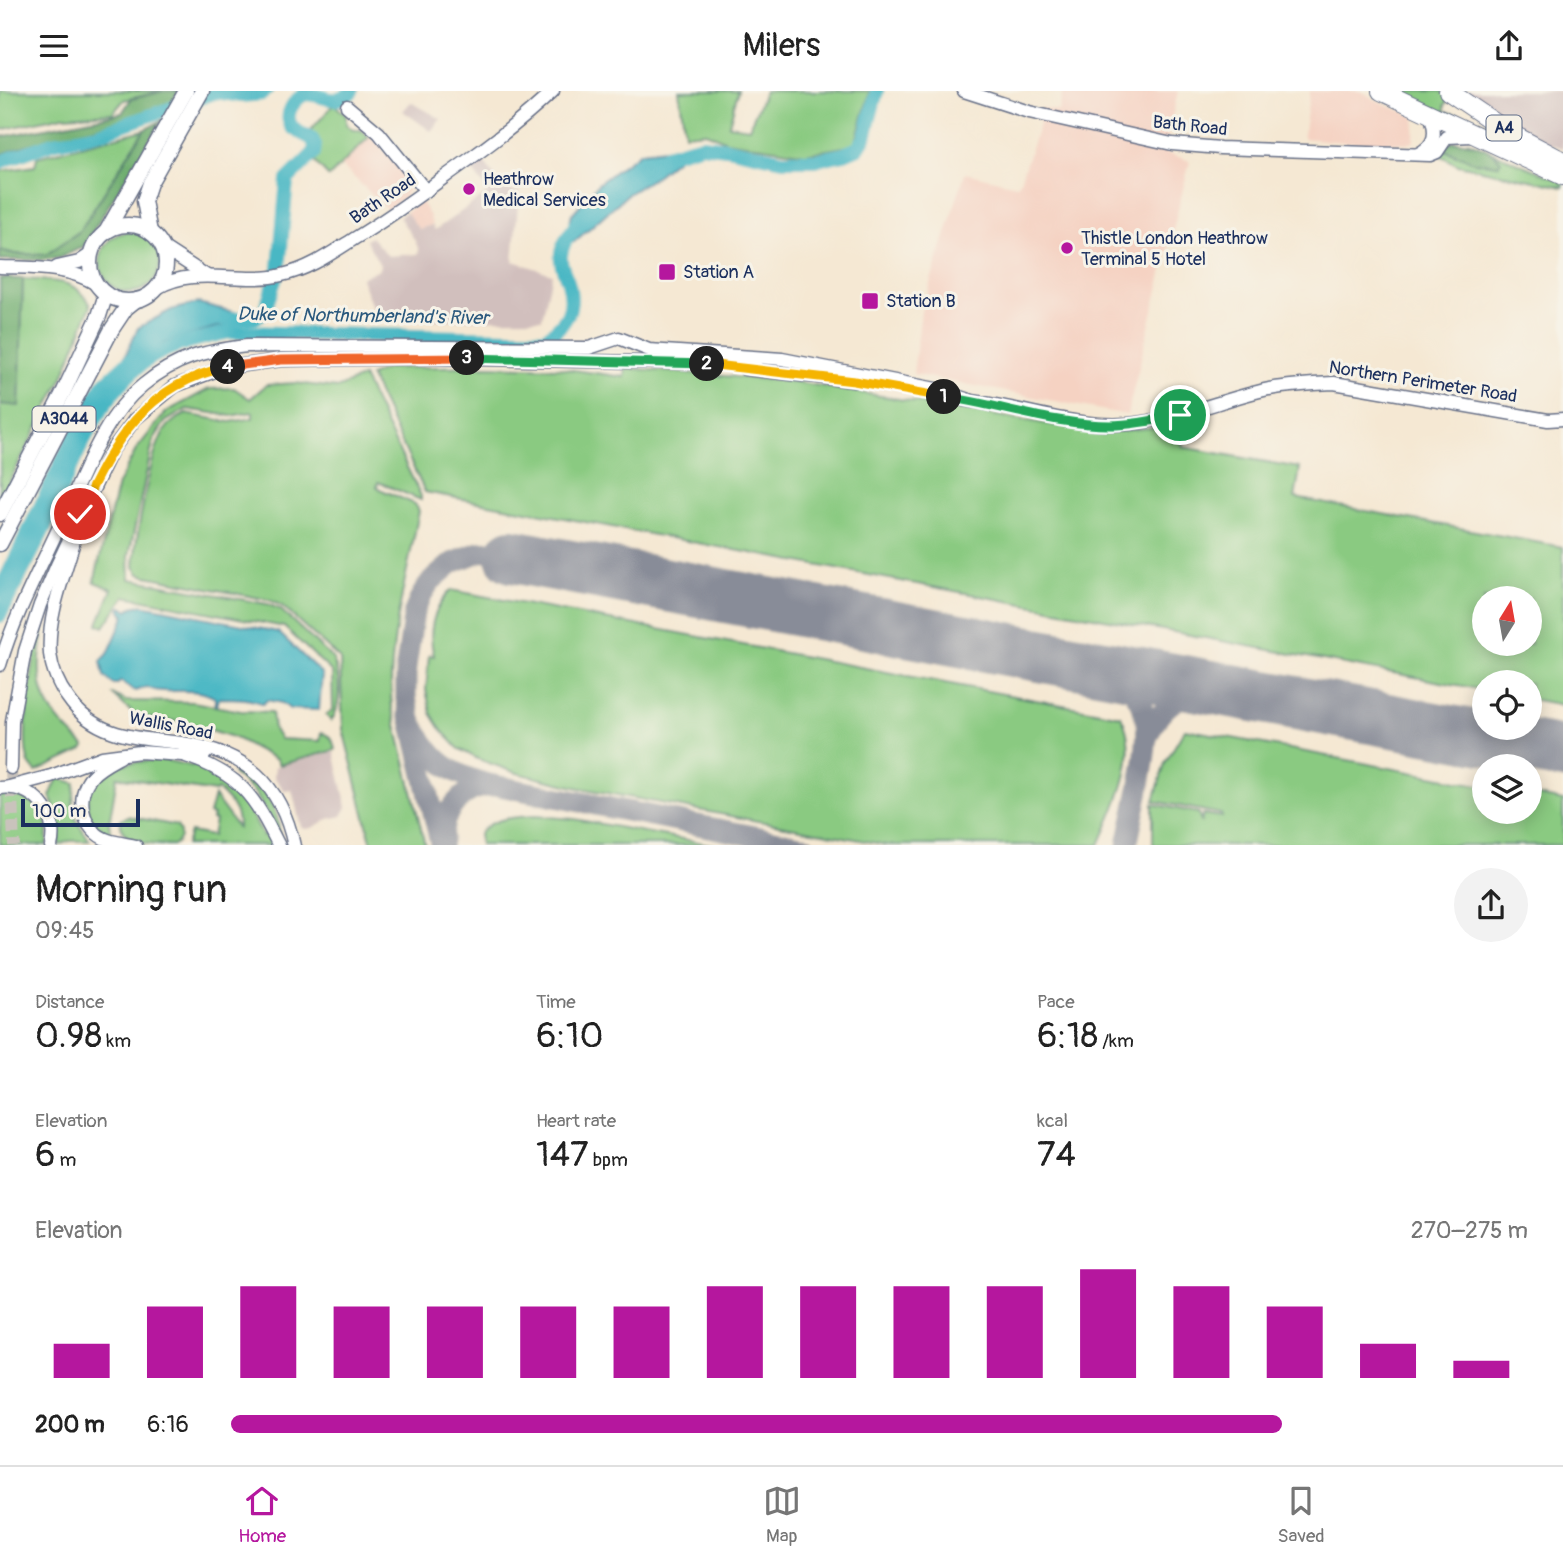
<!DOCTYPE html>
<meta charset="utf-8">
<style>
body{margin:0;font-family:Pangolin,sans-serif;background:#f2f2f2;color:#222;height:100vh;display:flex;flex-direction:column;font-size:26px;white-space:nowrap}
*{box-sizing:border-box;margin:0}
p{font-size:23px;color:#767676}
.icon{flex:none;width:38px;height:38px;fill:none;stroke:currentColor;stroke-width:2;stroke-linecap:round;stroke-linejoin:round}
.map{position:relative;height:754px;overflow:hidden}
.panel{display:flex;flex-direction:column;background:#fff;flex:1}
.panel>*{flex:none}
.needle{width:46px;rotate:11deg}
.tools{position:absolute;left:1472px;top:495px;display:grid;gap:14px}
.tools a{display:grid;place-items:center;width:70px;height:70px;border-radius:50%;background:#fff;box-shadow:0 4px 18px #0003;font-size:35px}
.scale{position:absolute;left:21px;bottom:18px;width:119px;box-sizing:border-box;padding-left:7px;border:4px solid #1b2f5e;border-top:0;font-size:19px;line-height:24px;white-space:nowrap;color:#1b2f5e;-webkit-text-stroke:5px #f7f3e8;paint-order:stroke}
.pin{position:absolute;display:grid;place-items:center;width:60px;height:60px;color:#fff;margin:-30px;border:4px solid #fff;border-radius:50%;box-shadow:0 2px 7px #0007}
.km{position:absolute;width:35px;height:35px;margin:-18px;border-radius:50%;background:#222;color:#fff;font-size:19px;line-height:35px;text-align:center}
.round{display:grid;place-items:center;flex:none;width:74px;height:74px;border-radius:37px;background:#f2f2f2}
.head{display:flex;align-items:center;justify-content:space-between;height:119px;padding:0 35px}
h1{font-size:38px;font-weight:600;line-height:52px}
.metrics{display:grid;grid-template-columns:repeat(3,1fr);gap:10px;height:119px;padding:7px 35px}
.metrics div{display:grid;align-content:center}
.metrics b{font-size:35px;font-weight:600}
.metrics small{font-size:19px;font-weight:400}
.metrics p{font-size:19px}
.chart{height:196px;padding:14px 35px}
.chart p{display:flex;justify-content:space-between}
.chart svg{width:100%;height:126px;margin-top:7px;stroke:#b5179e;stroke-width:6}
ul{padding:0 35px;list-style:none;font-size:23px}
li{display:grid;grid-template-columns:112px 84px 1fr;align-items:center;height:52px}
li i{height:18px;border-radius:9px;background:#b5179e}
header{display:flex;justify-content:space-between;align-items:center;height:91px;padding:0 35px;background:#fff;font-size:32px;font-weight:600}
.dock{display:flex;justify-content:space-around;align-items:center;height:98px;border-top:2px solid #e0e0e0;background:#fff;font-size:19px;color:#767676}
.dock a{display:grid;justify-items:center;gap:4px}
.dock .selected{color:#b5179e}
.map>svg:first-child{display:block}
.built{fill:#f5d2c2}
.industrial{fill:#d1bfbd}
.green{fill:#8aca81;stroke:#527c70;stroke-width:2;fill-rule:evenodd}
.forest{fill:#6fae6f;stroke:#456e66;stroke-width:2}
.water{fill:#4ab7c4;stroke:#327391;stroke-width:2}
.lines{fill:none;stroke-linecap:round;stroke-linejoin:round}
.river{stroke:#4ab7c4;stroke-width:14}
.taxiway{stroke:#888c98;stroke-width:21}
.runway{stroke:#888c98;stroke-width:54}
.minor-tunnel{stroke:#c9c3bc;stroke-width:12;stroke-dasharray:12 6;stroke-linecap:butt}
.minor-casing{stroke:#677087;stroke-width:15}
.major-casing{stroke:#677087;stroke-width:17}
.highway-casing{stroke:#677087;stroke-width:20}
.minor{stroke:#fff;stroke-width:12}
.major{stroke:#fff;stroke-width:14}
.highway{stroke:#fff;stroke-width:18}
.split-1-casing{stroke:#fff;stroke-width:14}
.split-2-casing{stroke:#fff;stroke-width:14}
.split-3-casing{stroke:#fff;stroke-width:14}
.split-4-casing{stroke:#fff;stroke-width:14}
.split-5-casing{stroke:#fff;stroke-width:14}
.split-1{stroke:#22a559;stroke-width:9}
.split-2{stroke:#f5b400;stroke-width:9}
.split-3{stroke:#22a559;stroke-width:9}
.split-4{stroke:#f0652b;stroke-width:9}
.split-5{stroke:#f5b400;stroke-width:9}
.poi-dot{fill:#b5179e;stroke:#f7f3e8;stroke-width:2.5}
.labels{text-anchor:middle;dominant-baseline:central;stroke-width:6;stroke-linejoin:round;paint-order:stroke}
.shield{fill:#f7f3e8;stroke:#5d6a87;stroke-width:2}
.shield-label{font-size:16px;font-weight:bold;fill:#1b2f5e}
.street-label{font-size:18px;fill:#1b2f5e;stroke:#f7f3e8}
.poi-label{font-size:18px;fill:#1b2f5e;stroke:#f7f3e8;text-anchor:start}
.water-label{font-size:19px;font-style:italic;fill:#29587d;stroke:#f7f3e8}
</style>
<header><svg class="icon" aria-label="menu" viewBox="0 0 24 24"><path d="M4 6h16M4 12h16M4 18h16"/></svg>Milers<svg class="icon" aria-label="share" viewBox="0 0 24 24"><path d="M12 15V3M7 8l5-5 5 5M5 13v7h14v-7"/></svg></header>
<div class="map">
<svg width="1563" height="755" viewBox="0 0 1563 755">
<rect width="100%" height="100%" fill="#f7f3e8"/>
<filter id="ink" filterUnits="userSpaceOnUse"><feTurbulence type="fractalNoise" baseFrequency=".0143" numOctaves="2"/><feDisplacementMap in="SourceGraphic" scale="14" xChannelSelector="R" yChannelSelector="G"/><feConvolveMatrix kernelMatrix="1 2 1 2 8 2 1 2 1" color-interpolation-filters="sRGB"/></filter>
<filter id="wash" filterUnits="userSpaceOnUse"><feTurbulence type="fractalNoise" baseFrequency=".00686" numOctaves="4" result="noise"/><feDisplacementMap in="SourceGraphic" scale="28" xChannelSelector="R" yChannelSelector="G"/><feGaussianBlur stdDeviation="1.57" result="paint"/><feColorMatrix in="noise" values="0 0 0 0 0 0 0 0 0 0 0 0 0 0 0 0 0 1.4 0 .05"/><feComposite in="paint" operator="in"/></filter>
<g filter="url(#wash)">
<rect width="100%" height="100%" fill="#f5e8d3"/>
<!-- built -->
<g class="built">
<polygon points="1063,0 1178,0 1164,61 1190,70 1127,324 913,283 921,221 965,82 1016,94 1019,93 1040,31 1040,17 1059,20"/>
<polygon points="1310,0 1361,0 1377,10 1415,26 1414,49 1412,52 1343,51 1303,47"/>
<polygon points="369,46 377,51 411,92 404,107 387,118 341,74"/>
<polygon points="421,111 430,125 432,134 419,138 406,121"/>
</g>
<!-- industrial -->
<g class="industrial">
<polygon points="1462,0 1563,0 1563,57 1543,51"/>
<polygon points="411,11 441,28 431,40 403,20"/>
<polygon points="480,66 503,96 515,101 519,100 513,170 552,183 542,228 377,229 361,187 379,178 380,174 366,149 371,146 388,165 418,163 419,159 414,148 399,126 406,121 419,138 432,134 435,139 489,101 469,75"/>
<polygon points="334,661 347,716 342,725 328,728 312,737 304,738 301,736 292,699 285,700 274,686 275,676"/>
</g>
<!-- green -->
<g class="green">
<polygon points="0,0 164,0 124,9 113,22 63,25 0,39"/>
<polygon points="679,0 738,0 729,34 749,37 765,0 870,0 855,54 805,63 726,50 706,41 685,43"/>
<polygon points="1395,0 1440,0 1450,7 1445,14 1445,20 1486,32 1544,66"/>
<polygon points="334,13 346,24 346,33 353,39 361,39 369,46 329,86 313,69 317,64 318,52 309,41"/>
<polygon points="144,39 80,140 46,164 15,163 0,159 0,80 35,75 37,66"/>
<polygon points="1467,50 1563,91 1563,96 1458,74 1440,64 1443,58 1455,64 1497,65"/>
<circle cx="130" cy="171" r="30"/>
<path d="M23,188C51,191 76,186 91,214L63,286L0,409V313L19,314Z"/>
<path d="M486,275L559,277L625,286L626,277L797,291L1078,338L1111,341L1165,335L1178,341L1183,356L1300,377L1295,407L1563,456V614L1530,608V592H1484V599L425,401L370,285L388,277ZM1484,508H1530V553H1484Z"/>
<path d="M363,286L421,405V409L378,391L377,396L382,399L415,413L419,420C408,481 386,556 392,617L425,754H372L343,638L340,568L282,515L269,509L146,485L139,483L134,476C135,452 151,357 165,339C170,331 178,327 186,323L230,331L253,327V321L231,325L187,318L165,331L154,348L150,365L129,464L130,488L267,513L280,518L333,568C340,585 342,616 331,630L326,624L333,618L332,581L284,536L125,505L104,536L98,533L112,498L94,491L118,393L136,359L166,321L209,298L234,297L250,308L266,294L295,292L337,297Z"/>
<path d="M451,499L1121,625C1142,666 1115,716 1099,754H887L575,696L517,682L478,668L459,658L442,640L431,622L426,599L429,564L434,565C427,539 433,518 451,499Z"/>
<path d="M42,536C44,544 41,557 40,567C37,613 55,626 85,656L83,659L36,681C35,680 30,673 29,672C19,646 34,561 42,536Z"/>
<path d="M112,603L126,610L193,611L241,620L272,621L274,639L280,648L320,650L321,642C332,645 333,648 335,659L279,674L277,669L236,647L211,639L182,631L137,626Z"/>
<polygon points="1185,638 1484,695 1484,721 1530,721 1530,703 1563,710 1563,754 1153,754 1153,713 1199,722 1201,732 1203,723 1222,726 1221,723 1154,710 1165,672"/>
<path d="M165,669L192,675L193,673C230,691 246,707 263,745L273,740L274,735L255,702L233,682L236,680L232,675C258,683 289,728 276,754H186L190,741L212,745L215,729L212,728L213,724L209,723L214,705L238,737C239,719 230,711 218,699L215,701L117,686L109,733L111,742L108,743C96,737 88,727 88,713C88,671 133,671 165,669Z"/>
<polygon points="58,687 75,692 73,713 76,729 90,750 69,750 59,754 59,728 50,705"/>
<path d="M0,704C19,702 42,710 46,731C48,738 47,747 47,754H0Z"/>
<path d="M128,725L177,735C182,743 181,749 173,754C154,754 118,755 121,729Z"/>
<path d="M535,725L574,728L715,754H480L479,743C491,726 516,726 535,725Z"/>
</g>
<!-- forest -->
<g class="forest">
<polygon points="164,0 179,0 166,19 24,55 0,64 0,46 122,22 131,8"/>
<polygon points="161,30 83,156 59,167 43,169 0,169 0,159 15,163 46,164 80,140 144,39"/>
<path d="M1452,50C1467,50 1491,56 1501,70L1498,74L1474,71L1443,58Z"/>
<polygon points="0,187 23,188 19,315 0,313"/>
</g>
<!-- water -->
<g class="water">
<polygon points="681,56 683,63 655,86 628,103 574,151 567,147 572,123 599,92 641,61"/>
<polygon points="198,212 241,223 241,231 213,237 164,253 128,278 122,272 138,237 171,219"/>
<path d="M142,514L278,541L322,583L319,619L290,618L282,612L267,609L263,613C251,607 234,607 219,607L217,614L215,613V607C193,593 163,606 147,596L135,600L120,590L118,593H113L104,585L101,570L108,563L125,524L120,520L121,516L128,519L132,516Z"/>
</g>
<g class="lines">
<!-- river -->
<g class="river">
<polyline points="666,64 702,54 727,57 783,69 815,69 844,63 858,57 865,46 877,0"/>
<polyline points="0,71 52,52 97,43 217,1 241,5 262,3 266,0"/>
<path d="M221,228L255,227L264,221L279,178L287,89L314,62L315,54L312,48C306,44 296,41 292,36C283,23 294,9 305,3C323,3 337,17 352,0"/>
<path d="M544,248C567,233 576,218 568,191C566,184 561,176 561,169C559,157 570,143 576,133"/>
<polyline points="0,500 85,321 104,293 139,261"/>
<path d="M0,525C13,497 28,471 41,444C69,386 91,311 145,271C170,253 201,248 230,241L554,248"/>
</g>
<!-- taxiway -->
<g class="taxiway">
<path d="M1084,571C1098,578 1114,581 1127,593C1137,603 1144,617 1146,631C1150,660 1133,723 1127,755"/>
<path d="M408,622C426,663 444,682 489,693L805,755"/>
<path d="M1147,647C1162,610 1183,603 1219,597"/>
<path d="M442,749C442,719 463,696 493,695"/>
<polyline points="441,755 406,608 406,576 414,521 421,505 430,491 452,472 479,461 494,460 512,465"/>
</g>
<!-- runway -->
<polyline class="runway" points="512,465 1563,662"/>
</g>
</g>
<g filter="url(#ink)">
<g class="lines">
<!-- minor-tunnel -->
<polyline class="minor-tunnel" points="11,677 14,755"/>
<defs>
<g id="minor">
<polyline points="964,0 1029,21 1172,53 1220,57 1430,64 1437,61 1447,46 1472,45"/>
<polyline points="347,15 379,42 426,100"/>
<path d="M1418,63C1436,54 1437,41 1430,24"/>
<polyline points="164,157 207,185"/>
<path d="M0,176C32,177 68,175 96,193"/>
<polyline points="57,176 79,171 91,163"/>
<path d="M157,197C195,174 241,194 282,184C310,178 333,161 357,146C397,122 433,94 471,67C500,46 527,25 553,0"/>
<polyline points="745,278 854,290"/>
<path d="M964,309C1020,315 1071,337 1128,333C1178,329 1222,308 1269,298C1291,294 1312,293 1334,292L1548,329L1563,328"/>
<path d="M73,454C63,488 47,527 50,563C52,578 59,595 68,607C95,647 139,647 182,652C245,661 281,692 294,755"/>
<path d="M0,574C14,526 38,481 59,436C82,388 101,328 143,294C177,266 205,260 247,255L589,257L619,247L649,259L782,268L936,298L972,310"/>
<path d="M186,665C240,683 254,705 279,755"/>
<path d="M120,666C111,671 99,677 92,685C74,705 82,740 108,749C117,752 127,753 136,755"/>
<polyline points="11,677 12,630 25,560 40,514 57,474 112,359 135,328 175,295 223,277 281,269 423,267 755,273"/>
<polyline points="9,696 51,685 102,666 140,661 182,664 206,662"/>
<path d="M0,697C33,692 59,723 51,755"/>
</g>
<g id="major">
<circle cx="128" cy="172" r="38"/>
<polyline points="106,141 186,0"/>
<polyline points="150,141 144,110 150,92 202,0"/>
<polyline points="0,423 64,300 99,225 106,203"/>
<polyline points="0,453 112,238 126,217 136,209"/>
</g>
<g id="highway">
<polyline points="1381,0 1563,85"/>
<polyline points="1448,0 1510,42 1563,70"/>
</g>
</defs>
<!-- minor casing -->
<use href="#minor" class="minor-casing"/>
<!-- major casing -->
<use href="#major" class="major-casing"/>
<!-- highway casing -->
<use href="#highway" class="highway-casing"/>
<!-- minor -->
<use href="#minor" class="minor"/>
<!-- major -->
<use href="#major" class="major"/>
<!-- highway -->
<use href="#highway" class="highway"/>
</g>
</g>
<g class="lines" filter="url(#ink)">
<defs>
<path id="split-1" d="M944,306C999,313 1054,334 1110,334C1133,334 1157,329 1180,324"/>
<polyline id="split-2" points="707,273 854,290 944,306"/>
<polyline id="split-3" points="467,267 707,273"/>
<polyline id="split-4" points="228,276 281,269 467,267"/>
<path id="split-5" d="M80,423C111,353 146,292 228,276"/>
</defs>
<!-- split-1 casing -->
<use href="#split-1" class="split-1-casing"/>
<!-- split-2 casing -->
<use href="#split-2" class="split-2-casing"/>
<!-- split-3 casing -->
<use href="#split-3" class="split-3-casing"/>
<!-- split-4 casing -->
<use href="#split-4" class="split-4-casing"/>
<!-- split-5 casing -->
<use href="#split-5" class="split-5-casing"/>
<!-- split-1 -->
<use href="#split-1" class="split-1"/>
<!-- split-2 -->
<use href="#split-2" class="split-2"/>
<!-- split-3 -->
<use href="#split-3" class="split-3"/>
<!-- split-4 -->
<use href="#split-4" class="split-4"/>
<!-- split-5 -->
<use href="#split-5" class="split-5"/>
</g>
<!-- markers -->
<g class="poi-dot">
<circle cx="469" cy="98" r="7"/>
<circle cx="1067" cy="157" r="7"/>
<rect x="658" y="172" width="18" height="18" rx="3.5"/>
<rect x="861" y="201" width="18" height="18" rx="3.5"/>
</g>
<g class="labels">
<!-- shield labels -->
<g class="shield">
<rect x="1486.5" y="24.5" width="35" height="25" rx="5"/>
<rect x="32.5" y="315.5" width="63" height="25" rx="5"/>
</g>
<g class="shield-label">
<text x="1504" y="37">A4</text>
<text x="64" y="328">A3044</text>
</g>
<!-- street labels -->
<g class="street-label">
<text transform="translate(1190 35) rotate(6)">Bath Road</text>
<text transform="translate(383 108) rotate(-34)">Bath Road</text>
<text transform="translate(1423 291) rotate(9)">Northern Perimeter Road</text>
<text transform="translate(171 635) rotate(11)">Wallis Road</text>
</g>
<!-- poi labels -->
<g class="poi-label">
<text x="483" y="88">Heathrow<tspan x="483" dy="21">Medical Services</tspan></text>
<text x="1081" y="147">Thistle London Heathrow<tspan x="1081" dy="21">Terminal 5 Hotel</tspan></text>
<text x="683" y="181">Station A</text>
<text x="886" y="210">Station B</text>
</g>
<!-- water labels -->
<g class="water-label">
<text transform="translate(363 225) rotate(1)">Duke of Northumberland's River</text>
</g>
</g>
</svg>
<div class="tools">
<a><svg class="needle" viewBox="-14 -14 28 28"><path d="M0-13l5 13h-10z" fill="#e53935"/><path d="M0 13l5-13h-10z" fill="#767676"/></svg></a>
<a><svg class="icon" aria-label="locate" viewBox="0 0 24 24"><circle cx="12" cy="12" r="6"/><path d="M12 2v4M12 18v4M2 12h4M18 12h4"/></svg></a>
<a><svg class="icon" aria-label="layers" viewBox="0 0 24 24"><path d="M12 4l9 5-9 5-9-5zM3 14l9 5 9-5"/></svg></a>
</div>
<div class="scale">100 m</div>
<div class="pin" style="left:1180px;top:324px;background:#1e9e55"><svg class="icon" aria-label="arrive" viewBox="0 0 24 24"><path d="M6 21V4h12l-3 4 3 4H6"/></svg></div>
<div class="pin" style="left:80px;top:423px;background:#d93025"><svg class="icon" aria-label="check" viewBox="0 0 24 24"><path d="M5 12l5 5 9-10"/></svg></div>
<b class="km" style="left:944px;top:306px">1</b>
<b class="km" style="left:707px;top:273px">2</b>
<b class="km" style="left:467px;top:267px">3</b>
<b class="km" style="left:228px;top:276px">4</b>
</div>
<section class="panel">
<div class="head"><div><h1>Morning run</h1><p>09:45</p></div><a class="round"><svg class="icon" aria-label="share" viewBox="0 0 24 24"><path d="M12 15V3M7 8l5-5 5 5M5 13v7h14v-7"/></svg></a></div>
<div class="metrics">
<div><p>Distance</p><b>0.98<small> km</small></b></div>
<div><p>Time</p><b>6:10</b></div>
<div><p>Pace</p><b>6:18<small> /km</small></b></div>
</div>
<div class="metrics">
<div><p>Elevation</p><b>6<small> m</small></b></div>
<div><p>Heart rate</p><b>147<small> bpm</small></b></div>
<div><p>kcal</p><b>74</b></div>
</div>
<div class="chart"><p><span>Elevation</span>270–275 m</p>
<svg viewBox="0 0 160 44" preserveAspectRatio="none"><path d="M5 44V32M15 44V19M25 44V12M35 44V19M45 44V19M55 44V19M65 44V19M75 44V12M85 44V12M95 44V12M105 44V12M115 44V6M125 44V12M135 44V19M145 44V32M155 44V38"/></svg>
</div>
<ul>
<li><b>200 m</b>6:16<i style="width:81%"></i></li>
</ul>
</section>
<nav class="dock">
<a class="selected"><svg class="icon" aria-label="home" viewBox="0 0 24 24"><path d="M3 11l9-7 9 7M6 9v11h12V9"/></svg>Home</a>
<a><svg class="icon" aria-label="map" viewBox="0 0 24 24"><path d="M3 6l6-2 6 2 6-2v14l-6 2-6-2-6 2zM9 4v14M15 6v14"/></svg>Map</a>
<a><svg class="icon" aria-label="saved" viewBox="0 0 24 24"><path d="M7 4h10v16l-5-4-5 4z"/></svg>Saved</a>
</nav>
